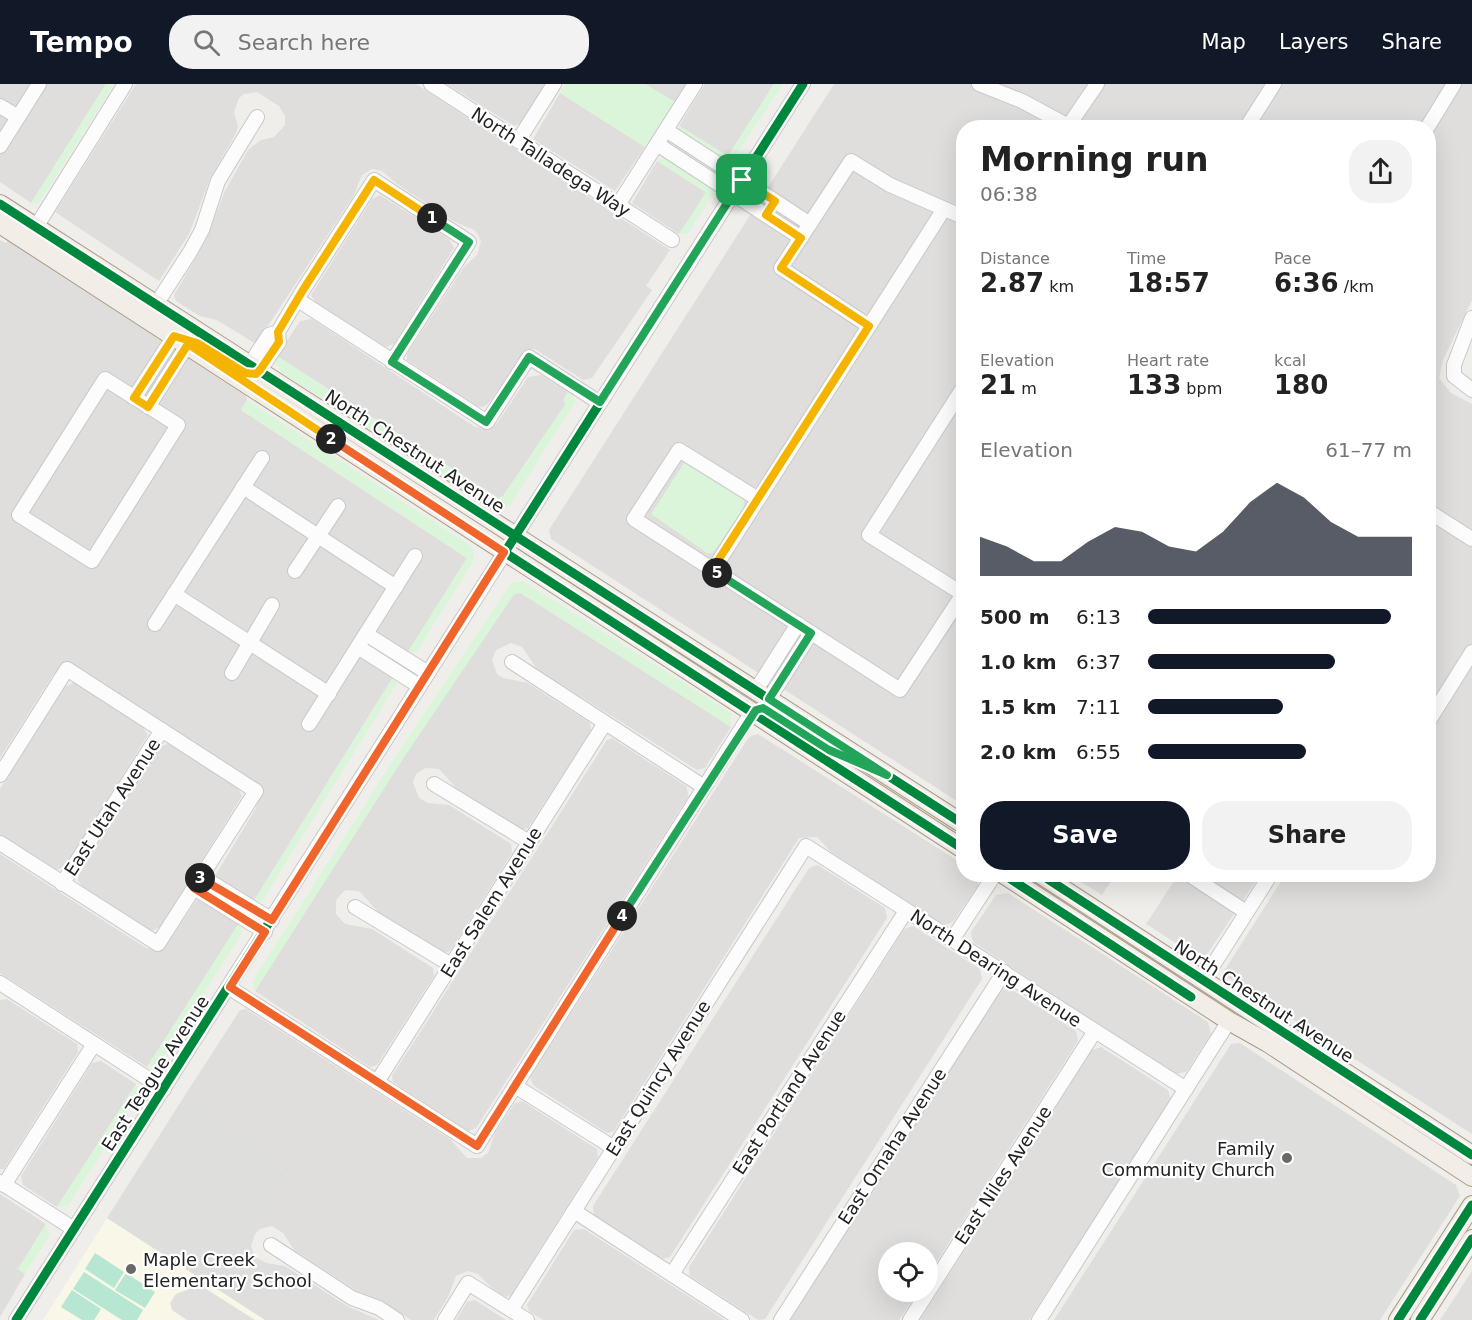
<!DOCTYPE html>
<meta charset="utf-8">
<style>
body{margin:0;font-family:"DejaVu Sans",sans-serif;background:#f2f2f2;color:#222;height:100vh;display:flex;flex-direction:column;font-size:22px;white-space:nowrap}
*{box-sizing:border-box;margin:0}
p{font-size:20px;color:#767676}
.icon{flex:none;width:33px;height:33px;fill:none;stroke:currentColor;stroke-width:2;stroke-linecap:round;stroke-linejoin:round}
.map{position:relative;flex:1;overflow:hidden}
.side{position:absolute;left:956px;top:36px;width:480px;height:762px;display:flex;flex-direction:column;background:#fff;border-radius:24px;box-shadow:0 6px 24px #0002}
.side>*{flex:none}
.fabs{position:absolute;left:878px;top:1158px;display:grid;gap:12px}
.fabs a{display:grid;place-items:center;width:60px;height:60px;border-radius:50%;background:#fff;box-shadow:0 6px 24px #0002;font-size:30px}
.pin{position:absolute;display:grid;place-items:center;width:51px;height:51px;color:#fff;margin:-26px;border-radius:12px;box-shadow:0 3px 9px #0006}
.km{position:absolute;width:30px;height:30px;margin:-15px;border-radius:50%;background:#222;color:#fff;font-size:16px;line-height:30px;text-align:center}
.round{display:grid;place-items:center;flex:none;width:63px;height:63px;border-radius:24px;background:#f2f2f2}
.summary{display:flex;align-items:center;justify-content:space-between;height:102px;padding:0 24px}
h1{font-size:33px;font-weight:600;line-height:45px}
.figures{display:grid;grid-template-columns:repeat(3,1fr);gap:9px;height:102px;padding:6px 24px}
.figures div{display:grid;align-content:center}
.figures b{font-size:26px;font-weight:600}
.figures small{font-size:16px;font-weight:400}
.figures p{font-size:16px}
.chart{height:168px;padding:12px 24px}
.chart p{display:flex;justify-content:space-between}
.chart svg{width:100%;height:108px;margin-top:6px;fill:#111827;opacity:.7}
.cta{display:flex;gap:12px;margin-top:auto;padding:12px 24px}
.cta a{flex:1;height:69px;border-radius:24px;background:#111827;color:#fff;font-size:24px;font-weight:600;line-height:69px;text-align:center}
.cta a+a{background:#f2f2f2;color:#222}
ul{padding:0 24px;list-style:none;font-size:20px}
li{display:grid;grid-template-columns:96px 72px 1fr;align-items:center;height:45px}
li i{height:15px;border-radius:8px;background:#111827}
header{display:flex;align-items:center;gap:36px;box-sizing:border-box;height:84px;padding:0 30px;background:#111827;color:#fff}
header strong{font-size:28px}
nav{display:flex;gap:33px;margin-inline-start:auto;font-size:21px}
.search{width:420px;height:54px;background:#f2f2f2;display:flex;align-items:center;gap:15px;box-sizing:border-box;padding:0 21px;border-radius:24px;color:#767676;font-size:22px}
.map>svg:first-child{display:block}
.residential{fill:#dfdedc}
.education{fill:#f8f7e8}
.religious{fill:#dededc}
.park{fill:#daf5da}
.pitch{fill:#b7e6d2}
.parking{fill:#e0dfde}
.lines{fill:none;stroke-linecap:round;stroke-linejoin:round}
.minor-casing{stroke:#c9c8c7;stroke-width:16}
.major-casing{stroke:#a79c86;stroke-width:20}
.minor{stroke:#fdfcfc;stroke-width:14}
.major{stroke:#f3ede7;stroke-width:18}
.cycleway-casing{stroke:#fff;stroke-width:13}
.cycleway{stroke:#00873e;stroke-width:9}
.split-1-casing{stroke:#fff;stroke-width:12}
.split-2-casing{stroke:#fff;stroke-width:12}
.split-3-casing{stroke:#fff;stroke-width:12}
.split-4-casing{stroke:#fff;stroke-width:12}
.split-5-casing{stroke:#fff;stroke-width:12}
.split-6-casing{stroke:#fff;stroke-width:12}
.split-1{stroke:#22a559;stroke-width:8}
.split-2{stroke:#f5b400;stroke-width:8}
.split-3{stroke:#f0652b;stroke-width:8}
.split-4{stroke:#f0652b;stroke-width:8}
.split-5{stroke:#22a559;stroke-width:8}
.split-6{stroke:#f5b400;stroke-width:8}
.poi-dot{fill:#6a6968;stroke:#fff;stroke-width:2}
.labels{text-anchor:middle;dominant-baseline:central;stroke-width:4.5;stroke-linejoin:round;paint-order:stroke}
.street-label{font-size:18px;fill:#222;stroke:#fff}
.poi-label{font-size:18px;fill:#222;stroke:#fff;text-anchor:end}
</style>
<header>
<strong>Tempo</strong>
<div class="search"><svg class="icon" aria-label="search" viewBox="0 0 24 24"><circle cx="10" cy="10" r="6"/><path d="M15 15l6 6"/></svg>Search here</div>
<nav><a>Map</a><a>Layers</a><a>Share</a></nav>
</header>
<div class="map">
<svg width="1472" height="1236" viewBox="0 0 1472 1236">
<rect width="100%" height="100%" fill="#f0eeeb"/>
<!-- residential -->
<g class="residential">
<polygon points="0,0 106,0 31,119 0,98"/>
<polygon points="136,0 416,0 670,166 646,202 652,206 592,294 583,296 535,265 527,265 488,320 483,323 477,322 407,276 407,270 464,183 477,171 481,158 478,151 474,146 455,138 397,100 382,87 372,85 362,91 354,111 256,260 217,236 200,232 176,217 174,211 205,158 225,107 248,66 261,56 274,53 285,41 285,32 279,22 257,8 244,10 239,14 234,28 238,42 236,49 210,95 189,150 159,197 55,128"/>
<polygon points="447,0 545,0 521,39 514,42"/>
<polygon points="645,0 686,0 675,18"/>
<polygon points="705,0 774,0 728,72 679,42"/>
<polygon points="834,0 1472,0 1472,216 1443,276 1439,294 1451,309 1472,320 1472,1050 1225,892 1224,887 1285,791 1428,790 1428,664 1434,655 1428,660 1428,44 963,44 963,721 551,455 549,446"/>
<polygon points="560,9 645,63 615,107 533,55"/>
<polygon points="657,77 707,109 679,150 632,119"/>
<polygon points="380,111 449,155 454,164 394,260 386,263 316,219 311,211 372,115"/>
<polygon points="11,151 243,302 247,316 241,326 467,474 253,818 215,792 256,724 259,715 256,700 81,585 66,582 53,591 0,674 0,156 6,159"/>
<polygon points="312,235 475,343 491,344 498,338 528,293 541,291 568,308 564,314 565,321 503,412 498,414 277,272 300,237"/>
<polygon points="520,508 731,643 705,684 697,686 537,585 522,563 511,559 496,566 492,576 497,590 503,594 528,599 590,639 591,647 528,744 521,746 459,707 439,685 425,684 416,690 413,698 419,714 428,719 449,721 511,760 512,769 450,867 443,869 380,830 359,807 346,806 341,810 336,817 336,830 345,840 372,845 433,884 434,892 377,981 370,983 255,907 406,670 514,510"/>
<polygon points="75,598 142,642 148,651 65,782 57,786 0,750 0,705 65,603"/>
<polygon points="758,650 963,780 963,790 977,791 978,801 953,838 944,841 832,769 817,753 799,754 614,1047 607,1049 533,1001 530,993 749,653"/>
<polygon points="612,654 686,702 689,712 476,1044 468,1047 393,998 392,992 607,656"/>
<polygon points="169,659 237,702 242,712 160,843 152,847 83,804 78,796 79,791 160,663"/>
<polygon points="0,770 146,864 160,865 166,862 196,817 201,815 239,839 147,983 0,889"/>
<polygon points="818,781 885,824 887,834 670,1173 663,1175 594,1131 593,1122 809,784"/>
<polygon points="1070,791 1115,791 1102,811"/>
<polygon points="1172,791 1260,791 1206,872 1199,874 1146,840 1176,794"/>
<polygon points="1008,809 1208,938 1211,950 1186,988 1175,990 973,858 971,848 996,811"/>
<polygon points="913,842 980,885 982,895 765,1235 758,1236 690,1192 689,1183 904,845"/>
<polygon points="1009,904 1076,947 1078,957 927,1193 927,1168 888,1168 888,1208 918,1208 899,1236 790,1236 1000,907"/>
<polygon points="7,915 77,960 78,968 4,1085 0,1085 0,916"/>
<polygon points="246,925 450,1055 467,1074 481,1074 488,1069 495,1049 515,1019 522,1017 597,1065 598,1073 511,1211 505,1213 492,1204 478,1190 468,1187 456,1192 448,1213 434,1236 411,1236 380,1216 357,1207 295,1167 283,1149 272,1142 260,1145 255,1150 251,1162 255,1173 266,1179 285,1182 347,1222 379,1236 265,1236 215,1204 288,1089 180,1019 240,926"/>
<polygon points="1101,963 1168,1006 1171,1016 1029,1236 920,1236 1092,966"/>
<polygon points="101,977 136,1000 57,1123 23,1101 21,1092 92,979"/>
<polygon points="0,1110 46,1140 18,1185 0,1173"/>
<polygon points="584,1145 725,1236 543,1236 529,1227 527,1221 574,1146"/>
<polygon points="1472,1187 1472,1236 1440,1236"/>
<polygon points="475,1216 506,1236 456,1236 467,1218"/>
</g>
<!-- education -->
<polygon class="education" points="107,1134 265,1236 43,1236"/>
<!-- religious -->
<g class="religious">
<polygon points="1240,959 1456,1101 1460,1112 1380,1236 1054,1236 1231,960"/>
<polygon points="180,1019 288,1089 215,1204 107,1134"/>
<polygon points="0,1173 25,1190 0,1233"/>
</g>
<!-- park -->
<g class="park">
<polygon points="106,0 114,0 39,119 31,119"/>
<polygon points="565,0 645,0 675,18 645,63 560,9"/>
<polygon points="774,0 783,0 732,77 727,79 679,48 679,42 728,72"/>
<polygon points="664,72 712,102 713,111 687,150 679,150 706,108 657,77"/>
<polygon points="277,272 498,414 503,412 565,321 564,314 568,308 573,311 575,318 510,421 499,426 457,403 281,288 275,279"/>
<polygon points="247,316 471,462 474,467 473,478 417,567 407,569 467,474 241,326"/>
<polygon points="684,379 744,416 744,423 713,469 707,469 651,430"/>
<polygon points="523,497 731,629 731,643 520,509 514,510 406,670 255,907 252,898 400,666 511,499"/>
<polygon points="394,592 396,601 262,817 253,818"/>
<polygon points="239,839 242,849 157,982 147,983"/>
<polygon points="136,1000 138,1011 68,1122 57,1123"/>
<polygon points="46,1140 50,1150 25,1190 18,1185"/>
</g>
<!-- pitch -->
<g class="pitch">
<polygon points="95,1169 124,1188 114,1204 85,1185"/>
<polygon points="84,1188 143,1226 137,1236 122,1236 73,1205"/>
<polygon points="126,1189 155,1208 145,1224 115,1206"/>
<polygon points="72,1206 101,1225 94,1236 82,1236 61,1223"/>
</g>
<!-- parking -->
<polygon class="parking" points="200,1201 255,1236 187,1236 172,1226 170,1219 176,1210"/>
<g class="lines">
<defs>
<g id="minor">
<polyline points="431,0 672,156"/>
<polyline points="979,0 1022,17 1072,44"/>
<polyline points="0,22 18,33"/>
<polyline points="1069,41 1097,0"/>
<polyline points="1246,44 1274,0"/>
<polyline points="1427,44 1454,0"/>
<polyline points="666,46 810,140"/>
<polyline points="518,57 554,0"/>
<polyline points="657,60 801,154"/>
<polyline points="0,62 39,0"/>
<polyline points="618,121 695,0"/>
<polyline points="36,143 125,0"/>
<polyline points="298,216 487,338 529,273 600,319"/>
<polyline points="157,219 190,168 202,146 218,97 257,33"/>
<polyline points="1472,234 1454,281 1454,292 1472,306"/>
<polyline points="869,242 781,184 851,77 890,101 963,133"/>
<polyline points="250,280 269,251 278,248"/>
<polyline points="260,286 279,258 278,248 303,206 374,96 469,158 392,278"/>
<polygon points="105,295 178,341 92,477 19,431"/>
<polyline points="134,314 174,252"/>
<polyline points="148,323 188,260"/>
<polyline points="243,403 396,503"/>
<polyline points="758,415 679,366 634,435 900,606 963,510"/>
<polyline points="1428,427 1472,455"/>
<polyline points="713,486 944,125"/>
<polyline points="295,487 338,422"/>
<polyline points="174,510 329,610"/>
<polyline points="963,510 869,451 963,304"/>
<polyline points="155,540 262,374"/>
<polyline points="366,550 428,589"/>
<polyline points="358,563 419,602"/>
<polyline points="512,578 704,703"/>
<polyline points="232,589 272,521"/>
<polyline points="756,606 798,540"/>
<polyline points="769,615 811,549"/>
<polyline points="1428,638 1472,568"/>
<polyline points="309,640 415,472"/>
<polyline points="0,691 67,585 256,707 158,860 0,759"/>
<polyline points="434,700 529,758"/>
<polyline points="1188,790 1246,828"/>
<polyline points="201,792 272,836"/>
<polyline points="62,800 162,646"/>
<polyline points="194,804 265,848"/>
<polyline points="355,823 451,881"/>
<polyline points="952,856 995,790"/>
<polyline points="1203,897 1271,790"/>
<polyline points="0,899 164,1005"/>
<polyline points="230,904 477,1062 752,628"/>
<polyline points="377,998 605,639"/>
<polyline points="515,1002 614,1064"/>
<polyline points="0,1098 74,1145"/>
<polyline points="4,1101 94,960"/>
<polyline points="574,1127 742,1236"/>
<polyline points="271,1161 352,1214 379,1224 397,1236"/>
<polyline points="672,1190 906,827"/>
<polyline points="511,1226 806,762 1186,1005"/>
<polyline points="16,1236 803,0"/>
<polyline points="445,1236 468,1199 527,1236"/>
<polyline points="781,1236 1004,888"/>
<polyline points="910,1236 1095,947"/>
<polyline points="1039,1236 1229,937"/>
</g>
<g id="major">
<polyline points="0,120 963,740"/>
<polyline points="0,140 963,765"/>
<polyline points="1003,790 1229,937 1268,959 1472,1093"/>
<polyline points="1040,790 1472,1071"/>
<polyline points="1398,1236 1472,1121"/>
<polyline points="1420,1236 1472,1155"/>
</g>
</defs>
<!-- minor casing -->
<use href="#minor" class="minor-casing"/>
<!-- major casing -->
<use href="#major" class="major-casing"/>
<!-- minor -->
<use href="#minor" class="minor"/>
<!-- major -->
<use href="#major" class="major"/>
<defs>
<g id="cycleway">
<polyline points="0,120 963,740"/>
<polyline points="504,468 963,765"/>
<polyline points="1003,790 1191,913"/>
<polyline points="1040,790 1472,1071"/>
<polyline points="16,1236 803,0"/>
<polyline points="1398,1236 1472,1121"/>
<polyline points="1420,1236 1472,1155"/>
</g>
</defs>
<!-- cycleway casing -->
<use href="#cycleway" class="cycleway-casing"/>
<!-- cycleway -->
<use href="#cycleway" class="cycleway"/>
</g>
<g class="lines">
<defs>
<polyline id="split-1" points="432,134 469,158 392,278 486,338 529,273 600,318 742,96"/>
<polyline id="split-2" points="331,355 188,260 148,323 134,314 174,252 197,259 245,289 256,290 260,286 279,258 278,248 303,206 374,96 432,134"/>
<polyline id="split-3" points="200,794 272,836 504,468 331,355"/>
<polyline id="split-4" points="200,794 194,804 265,848 230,903 477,1062 622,832"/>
<polyline id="split-5" points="622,832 756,626 763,624 829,666 887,691 769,615 811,549 717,489"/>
<polyline id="split-6" points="717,489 712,486 869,242 781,184 801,154 766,131 775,117 742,96"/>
</defs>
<!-- split-1 casing -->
<use href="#split-1" class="split-1-casing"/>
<!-- split-2 casing -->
<use href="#split-2" class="split-2-casing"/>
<!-- split-3 casing -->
<use href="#split-3" class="split-3-casing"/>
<!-- split-4 casing -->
<use href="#split-4" class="split-4-casing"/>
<!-- split-5 casing -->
<use href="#split-5" class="split-5-casing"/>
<!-- split-6 casing -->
<use href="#split-6" class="split-6-casing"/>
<!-- split-1 -->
<use href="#split-1" class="split-1"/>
<!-- split-2 -->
<use href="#split-2" class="split-2"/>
<!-- split-3 -->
<use href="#split-3" class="split-3"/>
<!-- split-4 -->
<use href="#split-4" class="split-4"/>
<!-- split-5 -->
<use href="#split-5" class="split-5"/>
<!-- split-6 -->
<use href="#split-6" class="split-6"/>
</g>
<!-- markers -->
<g class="poi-dot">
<circle cx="1287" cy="1074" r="6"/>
<circle cx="131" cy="1185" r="6"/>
</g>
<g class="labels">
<!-- street labels -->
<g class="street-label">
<text transform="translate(551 78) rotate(33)">North Talladega Way</text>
<text transform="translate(415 367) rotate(33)">North Chestnut Avenue</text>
<text transform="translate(112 723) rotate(-57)">East Utah Avenue</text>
<text transform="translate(491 818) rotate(-58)">East Salem Avenue</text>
<text transform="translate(996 884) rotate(33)">North Dearing Avenue</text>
<text transform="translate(1264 917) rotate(33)">North Chestnut Avenue</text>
<text transform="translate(155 989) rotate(-57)">East Teague Avenue</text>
<text transform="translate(658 994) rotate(-58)">East Quincy Avenue</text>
<text transform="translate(789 1008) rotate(-57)">East Portland Avenue</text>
<text transform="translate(892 1062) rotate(-57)">East Omaha Avenue</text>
<text transform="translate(1003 1091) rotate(-57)">East Niles Avenue</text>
</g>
<!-- poi labels -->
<g class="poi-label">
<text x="1275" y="1064">Family<tspan x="1275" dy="21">Community Church</tspan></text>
<text x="143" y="1175" text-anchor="start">Maple Creek<tspan x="143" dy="21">Elementary School</tspan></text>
</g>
</g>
</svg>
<div class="fabs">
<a><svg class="icon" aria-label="locate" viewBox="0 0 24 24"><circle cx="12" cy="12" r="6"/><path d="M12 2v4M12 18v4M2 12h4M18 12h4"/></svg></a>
</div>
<div class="pin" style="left:742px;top:96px;background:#1e9e55"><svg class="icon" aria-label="arrive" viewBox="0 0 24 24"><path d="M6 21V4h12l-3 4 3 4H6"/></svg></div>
<b class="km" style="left:432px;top:134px">1</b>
<b class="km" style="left:331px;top:355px">2</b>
<b class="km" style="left:200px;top:794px">3</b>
<b class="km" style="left:622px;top:832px">4</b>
<b class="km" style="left:717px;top:489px">5</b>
<section class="side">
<div class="summary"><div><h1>Morning run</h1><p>06:38</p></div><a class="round"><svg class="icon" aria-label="share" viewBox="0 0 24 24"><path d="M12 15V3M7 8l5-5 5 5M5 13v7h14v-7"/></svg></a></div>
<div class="figures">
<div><p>Distance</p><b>2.87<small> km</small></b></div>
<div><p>Time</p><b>18:57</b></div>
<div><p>Pace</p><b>6:36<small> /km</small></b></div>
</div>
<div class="figures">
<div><p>Elevation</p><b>21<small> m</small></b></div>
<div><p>Heart rate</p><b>133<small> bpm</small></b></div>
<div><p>kcal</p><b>180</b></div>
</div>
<div class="chart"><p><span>Elevation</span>61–77 m</p>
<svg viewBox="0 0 160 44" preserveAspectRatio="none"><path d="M0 44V28L10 32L20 38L30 38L40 30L50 24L60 26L70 32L80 34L90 26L100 14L110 6L120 12L130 22L140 28L150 28L160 28V44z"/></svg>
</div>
<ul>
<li><b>500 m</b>6:13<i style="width:92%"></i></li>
<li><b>1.0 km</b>6:37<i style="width:71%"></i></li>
<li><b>1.5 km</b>7:11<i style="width:51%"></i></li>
<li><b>2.0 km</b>6:55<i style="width:60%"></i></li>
</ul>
<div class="cta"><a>Save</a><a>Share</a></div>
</section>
</div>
